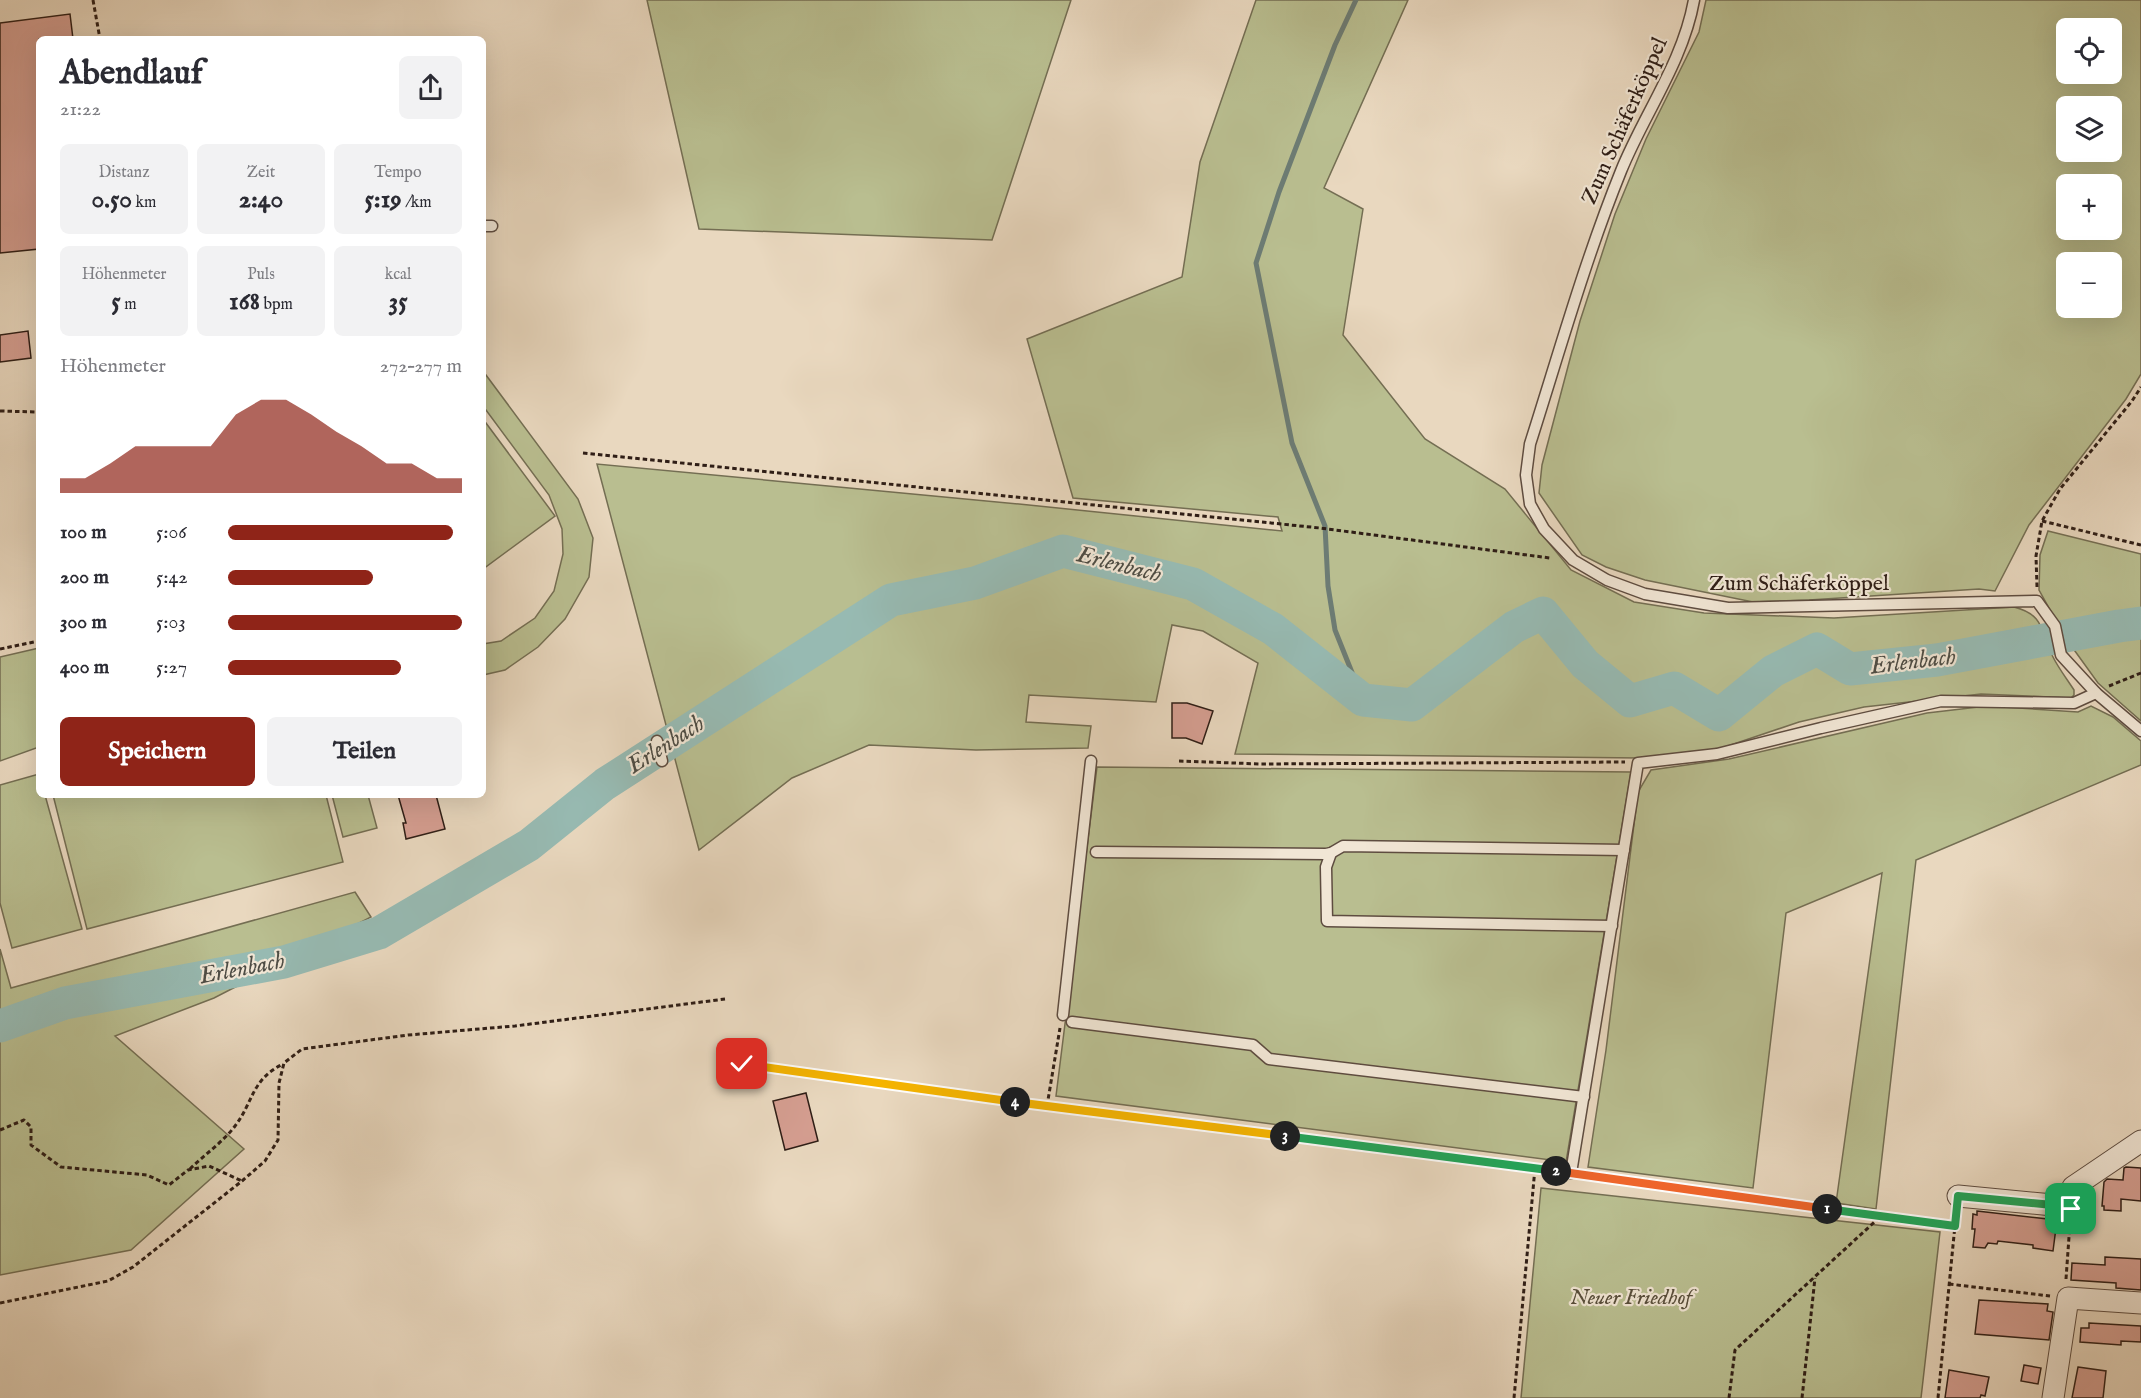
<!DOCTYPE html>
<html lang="de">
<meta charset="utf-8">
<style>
body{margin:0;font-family:"IM FELL English",serif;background:#f2f2f3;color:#2b2b33;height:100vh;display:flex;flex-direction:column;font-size:22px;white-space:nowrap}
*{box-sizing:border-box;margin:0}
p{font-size:20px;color:#7c7c81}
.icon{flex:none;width:33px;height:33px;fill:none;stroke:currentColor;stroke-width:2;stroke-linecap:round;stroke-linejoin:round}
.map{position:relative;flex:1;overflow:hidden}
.sheet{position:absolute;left:36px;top:36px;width:450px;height:762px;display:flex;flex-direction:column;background:#fff;border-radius:9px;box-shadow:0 6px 24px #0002}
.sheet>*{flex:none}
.tools{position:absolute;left:2056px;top:18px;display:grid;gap:12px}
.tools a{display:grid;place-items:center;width:66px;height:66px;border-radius:9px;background:#fff;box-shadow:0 6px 24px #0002;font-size:30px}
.pin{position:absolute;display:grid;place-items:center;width:51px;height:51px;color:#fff;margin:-26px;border-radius:12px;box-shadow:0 3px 9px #0006}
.km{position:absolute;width:30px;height:30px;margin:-15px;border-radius:50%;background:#222;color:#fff;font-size:16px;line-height:30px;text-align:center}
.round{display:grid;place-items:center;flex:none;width:63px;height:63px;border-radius:9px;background:#f2f2f3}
.headline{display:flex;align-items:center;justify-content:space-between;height:102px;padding:0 24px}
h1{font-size:33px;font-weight:800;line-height:45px}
.metrics{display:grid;grid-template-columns:repeat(3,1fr);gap:9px;height:102px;padding:6px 24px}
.metrics div{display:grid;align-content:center;border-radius:9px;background:#f2f2f3;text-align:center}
.metrics b{font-size:26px;font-weight:800}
.metrics small{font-size:16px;font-weight:400}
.metrics p{font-size:16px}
.chart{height:168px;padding:12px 24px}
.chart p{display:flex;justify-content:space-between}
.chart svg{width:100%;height:108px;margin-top:6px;fill:#8f2418;opacity:.7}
.button{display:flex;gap:12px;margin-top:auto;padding:12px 24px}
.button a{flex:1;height:69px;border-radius:9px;background:#8f2418;color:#fff;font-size:24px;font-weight:800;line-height:69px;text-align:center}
.button a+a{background:#f2f2f3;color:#2b2b33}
ul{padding:0 24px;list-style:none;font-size:20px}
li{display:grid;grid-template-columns:96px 72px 1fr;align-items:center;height:45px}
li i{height:15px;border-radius:8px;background:#8f2418}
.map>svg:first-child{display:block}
.green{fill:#b9be90;stroke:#746e53;stroke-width:1.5;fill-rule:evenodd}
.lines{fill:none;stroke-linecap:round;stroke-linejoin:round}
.stream{stroke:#6d7c74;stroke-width:5}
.river{stroke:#97bab2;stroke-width:33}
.building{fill:#d59e91;stroke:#2f1e16;stroke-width:1.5}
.lane-casing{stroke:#5e4c40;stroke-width:13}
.street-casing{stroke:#5e4c40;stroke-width:23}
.path{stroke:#2f1e16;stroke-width:3;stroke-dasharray:4.5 3;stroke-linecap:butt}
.lane{stroke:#f1e6d5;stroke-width:10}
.street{stroke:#f1e6d5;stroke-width:21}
.split-1-casing{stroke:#fff;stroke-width:12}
.split-2-casing{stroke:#fff;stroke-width:12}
.split-3-casing{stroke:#fff;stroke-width:12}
.split-4-casing{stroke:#fff;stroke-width:12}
.split-5-casing{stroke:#fff;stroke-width:12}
.split-1{stroke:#22a559;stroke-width:8}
.split-2{stroke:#f0652b;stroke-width:8}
.split-3{stroke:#22a559;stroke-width:8}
.split-4{stroke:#f5b400;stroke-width:8}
.split-5{stroke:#f5b400;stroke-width:8}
.labels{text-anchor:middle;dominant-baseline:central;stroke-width:4.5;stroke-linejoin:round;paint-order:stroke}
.street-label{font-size:22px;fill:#2f1e16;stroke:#f1e6d5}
.park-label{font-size:22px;font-style:italic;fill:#584e3b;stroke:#f1e6d5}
.water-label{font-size:24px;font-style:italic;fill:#4e4d45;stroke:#f1e6d5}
</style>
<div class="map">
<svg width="2141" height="1398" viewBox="0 0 2141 1398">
<rect width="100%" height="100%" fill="#e9d8bf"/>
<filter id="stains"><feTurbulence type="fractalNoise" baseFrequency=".00333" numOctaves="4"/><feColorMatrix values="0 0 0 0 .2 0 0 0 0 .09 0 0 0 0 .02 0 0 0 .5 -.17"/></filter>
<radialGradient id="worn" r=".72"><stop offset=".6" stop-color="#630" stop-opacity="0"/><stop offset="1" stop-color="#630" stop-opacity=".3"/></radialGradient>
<!-- green -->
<g class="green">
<polygon points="647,0 1071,0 992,240 699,229"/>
<path d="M1256,0H1408L1324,188L1363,209L1343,335L1425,439L1505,489L1571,570L1634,602L1704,613L1834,618L2014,607C2046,615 2040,633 2053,657C2059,669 2067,679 2074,690V695L2071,698L1981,694L1864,707L1799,722L1719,749L1640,758L1235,754L1258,663L1203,631L1172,625L1156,702L1029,695L1026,722L1091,726L1088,748L976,750L869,745L792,778L699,850L597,464L1019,504L1282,531L1278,517L1073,498L1027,339L1182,277L1200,162Z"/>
<path d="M1706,0H2141V374L2126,399L2029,525L1995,591L1979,589L1809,600L1753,602L1645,580L1606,567L1582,555L1539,493L1542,465L1580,321L1615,214L1646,139L1699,32ZM2067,28H2112V74H2067ZM2067,106H2112V152H2067ZM2067,184H2112V230H2067ZM2067,262H2112V308H2067Z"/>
<polygon points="483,371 578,499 593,538 589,577 565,619 538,647 505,670 483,675 483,644 501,641 535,618 554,591 563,554 562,529 549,495 483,406"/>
<polygon points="483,419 555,516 483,569"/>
<polygon points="2048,531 2141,554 2141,721 2098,683 2067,640 2039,590 2040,555"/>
<polygon points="39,648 39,747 0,761 0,657"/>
<polygon points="1987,706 2078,712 2091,706 2113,717 2141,741 2141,765 1916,860 1876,1209 1836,1203 1882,873 1786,913 1753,1188 1588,1167 1606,1050 1638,792 1651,770 1729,759 1927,713"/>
<polygon points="1097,767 1631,772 1566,1162 1056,1096"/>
<polygon points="39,774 39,795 45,795 82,929 12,948 0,903 0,785"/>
<polygon points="53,795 326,795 343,862 87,929"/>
<polygon points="332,795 368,795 377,828 343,837"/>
<polygon points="355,892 371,917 214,998 115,1036 244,1149 131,1250 0,1275 0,949 11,988"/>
<polygon points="1541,1188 1940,1232 1921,1398 1521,1398"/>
</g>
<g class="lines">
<!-- stream -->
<polyline class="stream" points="1356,0 1335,45 1279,192 1256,263 1292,443 1325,526 1328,586 1335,630 1363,700"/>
<!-- river -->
<polyline class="river" points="0,1026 65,1003 284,962 379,933 529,845 605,784 891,600 975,583 1063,551 1193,584 1273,629 1363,700 1412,705 1514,627 1543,613 1585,664 1630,701 1674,688 1719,715 1773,671 1817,649 1850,669 1937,660 2119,626 2141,623"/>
</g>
<!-- building -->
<g class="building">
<polygon points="70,14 73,39 39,39 39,249 0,253 0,23"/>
<polygon points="28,331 31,358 0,362 0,335"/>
<polygon points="1172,703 1187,703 1213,711 1202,744 1186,738 1172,738"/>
<polygon points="398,795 436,795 445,829 406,839 403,823 406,823"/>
<polygon points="806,1093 818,1141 785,1150 773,1101"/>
<polygon points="2126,1167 2141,1168 2141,1201 2121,1199 2121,1211 2104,1210 2104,1206 2102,1206 2104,1182 2107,1179 2123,1180 2124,1168"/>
<polygon points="1977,1211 2057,1220 2053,1251 2033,1248 2033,1245 1998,1241 1997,1244 1988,1243 1985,1248 1973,1247 1975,1229 1972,1229 1973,1214 1977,1215"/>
<polygon points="2105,1257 2141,1259 2141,1290 2116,1288 2116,1283 2071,1280 2072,1263 2105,1265"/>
<polygon points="1979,1300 2048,1304 2047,1311 2053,1312 2049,1340 1975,1334"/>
<polygon points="2089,1323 2141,1326 2141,1342 2121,1341 2121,1345 2080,1342 2081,1328 2089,1328"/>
<polygon points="2024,1365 2041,1368 2038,1384 2021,1381"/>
<polygon points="2078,1367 2106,1371 2103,1398 2072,1398"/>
<polygon points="1949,1370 1989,1377 1985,1396 1981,1395 1980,1398 1945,1398"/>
</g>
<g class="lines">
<defs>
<g id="lane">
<path d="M1694,0C1683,62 1644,114 1621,171C1585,260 1559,353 1530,444L1526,475L1530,504L1544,529L1573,560L1607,580L1645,594L1728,608L2037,601L2055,626L2061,655L2096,693L2141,731"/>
<polyline points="483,226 492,226"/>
<polyline points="657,741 662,761"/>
<polyline points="1096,852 1326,854 1331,853 1343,846 1624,850"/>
<polyline points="1331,853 1326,867 1327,921 1612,926"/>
<polyline points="1063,1015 1091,761"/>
<polyline points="1072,1022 1253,1045 1269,1059 1584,1097"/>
<polyline points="1571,1173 1638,763 1717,754 1821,728 1941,701 2074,703 2096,693"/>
</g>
<g id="street">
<polyline points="1958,1196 2063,1206 2073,1187 2141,1141"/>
<polyline points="2053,1398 2068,1298 2141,1303"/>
</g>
</defs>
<!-- lane casing -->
<use href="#lane" class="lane-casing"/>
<!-- street casing -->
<use href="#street" class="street-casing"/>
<!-- path -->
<g class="path">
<polyline points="93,0 100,39"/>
<polyline points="0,411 39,412"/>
<polyline points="583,453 1320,528 1550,558"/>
<polyline points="2042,521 2141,545"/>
<polyline points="2037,587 2036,556 2042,521 2060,489 2132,401 2141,387"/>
<polyline points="0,649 39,641"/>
<polyline points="2109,686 2141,673"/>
<polyline points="1179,761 1261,764 1625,762"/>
<polyline points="742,1064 1047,1106 1558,1171"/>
<polyline points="1047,1106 1060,1028"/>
<polyline points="0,1130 24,1120 31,1127 31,1145 61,1167 147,1175 169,1185 188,1170 209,1166 242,1181"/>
<path d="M190,1169C204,1155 223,1142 235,1126C254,1101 251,1080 283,1064"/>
<polyline points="1586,1175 1955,1226"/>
<polyline points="2066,1279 2070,1223"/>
<polyline points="1949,1284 2050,1296"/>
<polyline points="0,1303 108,1281 133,1267 242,1181 265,1161 278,1140 279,1083 284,1063 302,1049 408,1035 515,1026 725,999"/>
<polyline points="1514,1398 1535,1168"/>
<polyline points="1729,1398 1735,1350 1881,1216"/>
<polyline points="1802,1398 1815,1278"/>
<polyline points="1938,1398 1956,1215"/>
</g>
<!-- lane -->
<use href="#lane" class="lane"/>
<!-- street -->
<use href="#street" class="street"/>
</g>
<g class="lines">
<defs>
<polyline id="split-1" points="1827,1209 1955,1226 1958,1196 2063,1206 2071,1209"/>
<polyline id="split-2" points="1556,1171 1827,1209"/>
<polyline id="split-3" points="1285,1136 1556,1171"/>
<polyline id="split-4" points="1015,1102 1285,1136"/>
<polyline id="split-5" points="742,1064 1015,1102"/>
</defs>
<!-- split-1 casing -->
<use href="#split-1" class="split-1-casing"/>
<!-- split-2 casing -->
<use href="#split-2" class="split-2-casing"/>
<!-- split-3 casing -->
<use href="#split-3" class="split-3-casing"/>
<!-- split-4 casing -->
<use href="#split-4" class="split-4-casing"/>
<!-- split-5 casing -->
<use href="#split-5" class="split-5-casing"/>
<!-- split-1 -->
<use href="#split-1" class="split-1"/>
<!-- split-2 -->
<use href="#split-2" class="split-2"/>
<!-- split-3 -->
<use href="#split-3" class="split-3"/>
<!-- split-4 -->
<use href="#split-4" class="split-4"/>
<!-- split-5 -->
<use href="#split-5" class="split-5"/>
</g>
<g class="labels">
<!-- street labels -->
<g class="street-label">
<text transform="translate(1625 121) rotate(-66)">Zum Schäferköppel</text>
<text x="1799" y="584">Zum Schäferköppel</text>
</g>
<!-- park labels -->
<g class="park-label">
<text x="1631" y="1298">Neuer Friedhof</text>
</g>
<!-- water labels -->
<g class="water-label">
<text transform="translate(1119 565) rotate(14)">Erlenbach</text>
<text transform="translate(1913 662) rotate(-7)">Erlenbach</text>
<text transform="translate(666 745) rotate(-33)">Erlenbach</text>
<text transform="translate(242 969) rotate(-11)">Erlenbach</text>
</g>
</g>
<rect width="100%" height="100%" filter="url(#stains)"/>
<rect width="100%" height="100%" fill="url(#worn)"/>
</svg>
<div class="tools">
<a><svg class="icon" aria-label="locate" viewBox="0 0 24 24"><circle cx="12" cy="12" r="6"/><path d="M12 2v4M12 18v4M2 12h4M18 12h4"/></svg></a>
<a><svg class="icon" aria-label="layers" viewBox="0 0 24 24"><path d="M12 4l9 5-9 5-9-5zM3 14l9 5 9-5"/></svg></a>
<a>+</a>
<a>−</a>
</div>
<div class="pin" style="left:2071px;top:1209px;background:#1e9e55"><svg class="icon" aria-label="arrive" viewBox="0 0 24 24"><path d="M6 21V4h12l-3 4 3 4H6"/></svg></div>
<div class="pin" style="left:742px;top:1064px;background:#d93025"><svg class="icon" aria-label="check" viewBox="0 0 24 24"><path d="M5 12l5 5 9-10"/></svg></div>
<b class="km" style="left:1827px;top:1209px">1</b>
<b class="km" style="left:1556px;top:1171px">2</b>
<b class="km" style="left:1285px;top:1136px">3</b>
<b class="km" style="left:1015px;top:1102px">4</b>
<section class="sheet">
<div class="headline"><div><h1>Abendlauf</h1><p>21:22</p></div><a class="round"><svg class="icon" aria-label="share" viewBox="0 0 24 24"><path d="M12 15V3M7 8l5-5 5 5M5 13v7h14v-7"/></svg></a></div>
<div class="metrics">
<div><p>Distanz</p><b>0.50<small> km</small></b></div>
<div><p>Zeit</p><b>2:40</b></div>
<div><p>Tempo</p><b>5:19<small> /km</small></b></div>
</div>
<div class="metrics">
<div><p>Höhenmeter</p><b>5<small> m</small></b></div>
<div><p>Puls</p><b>168<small> bpm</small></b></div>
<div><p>kcal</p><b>35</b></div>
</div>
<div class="chart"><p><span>Höhenmeter</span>272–277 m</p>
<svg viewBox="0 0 160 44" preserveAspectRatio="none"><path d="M0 44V38L10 38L20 32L30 25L40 25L50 25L60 25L70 12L80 6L90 6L100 12L110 19L120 25L130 32L140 32L150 38L160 38V44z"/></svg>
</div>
<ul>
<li><b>100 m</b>5:06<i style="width:96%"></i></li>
<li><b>200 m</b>5:42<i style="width:62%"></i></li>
<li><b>300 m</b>5:03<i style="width:100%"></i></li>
<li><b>400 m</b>5:27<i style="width:74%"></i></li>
</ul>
<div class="button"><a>Speichern</a><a>Teilen</a></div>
</section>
</div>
